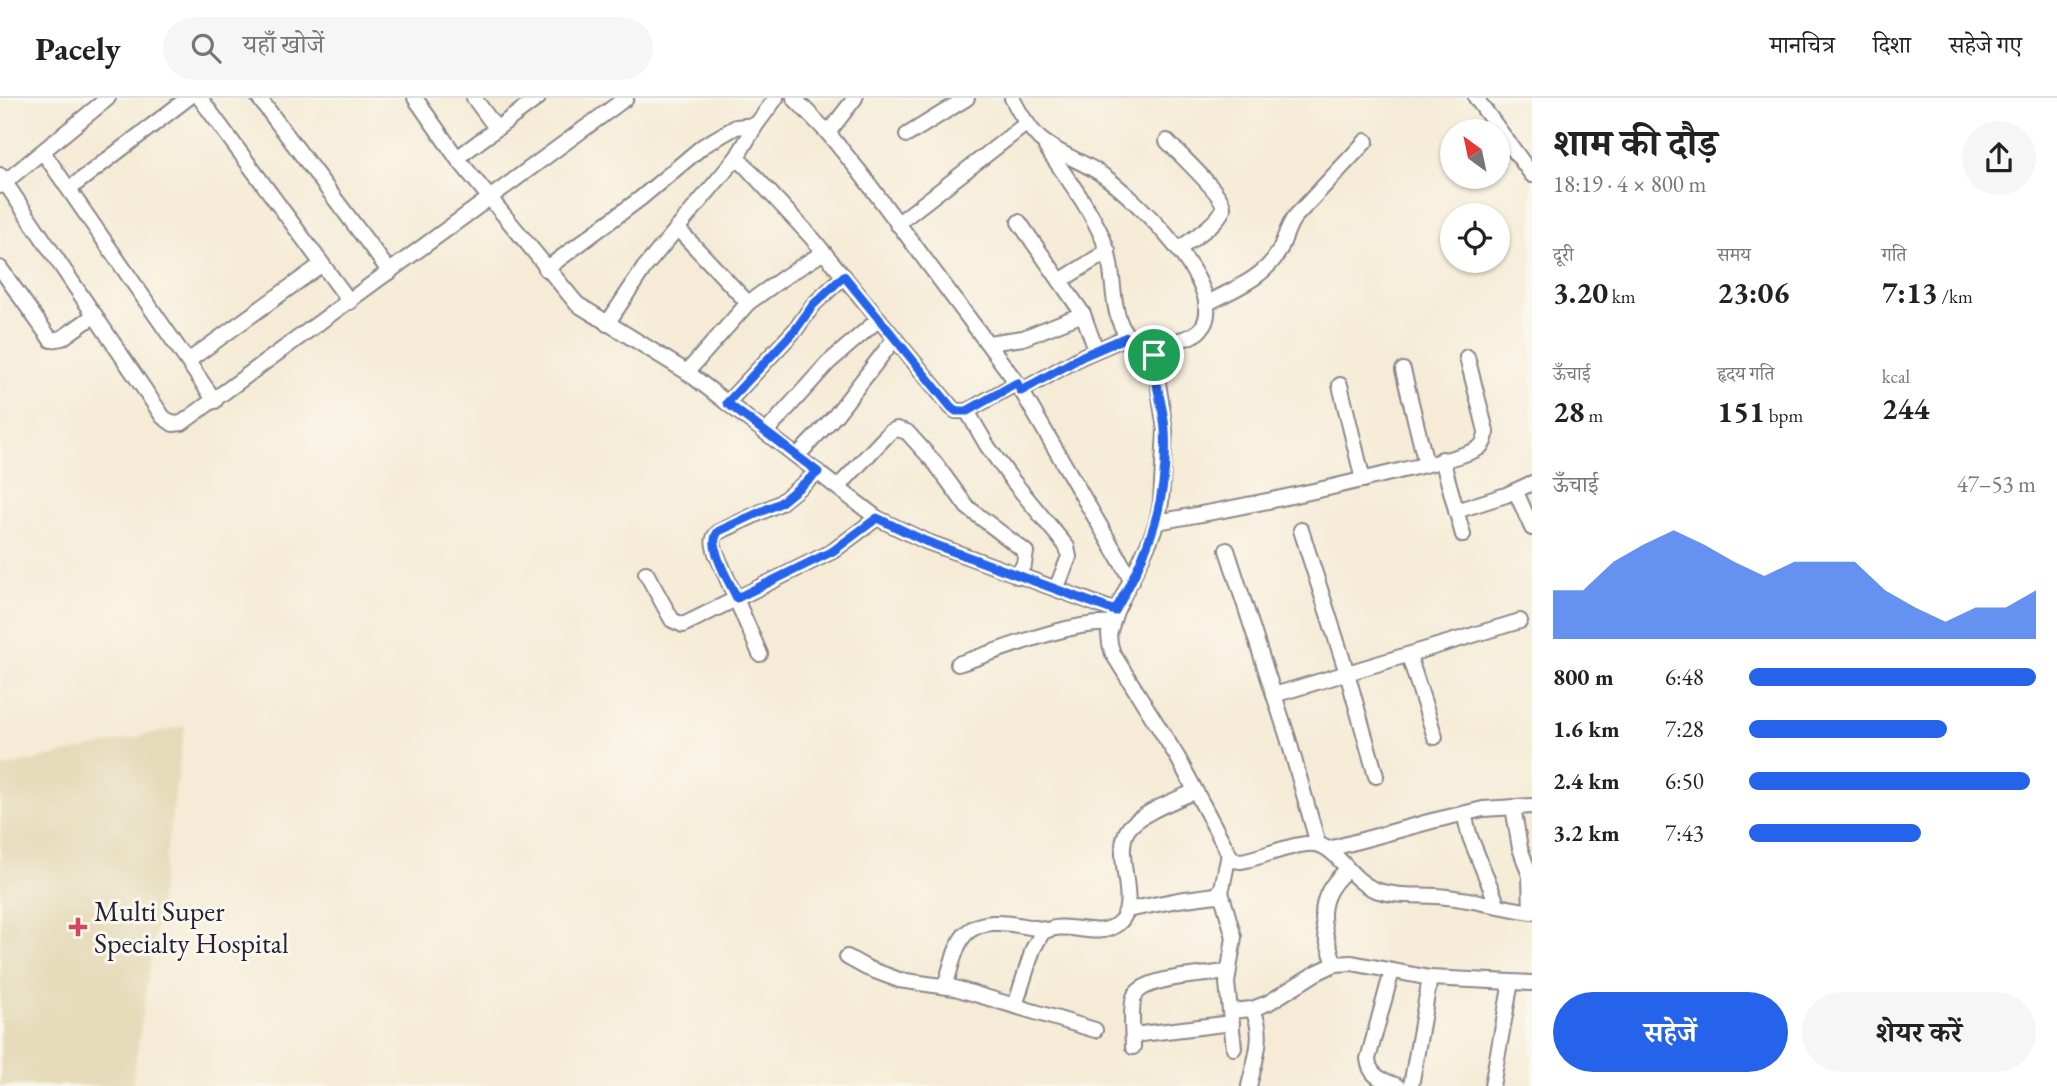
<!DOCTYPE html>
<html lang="hi">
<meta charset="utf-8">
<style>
body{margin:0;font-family:"EB Garamond","Noto Serif Devanagari",serif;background:#f6f6f6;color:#222;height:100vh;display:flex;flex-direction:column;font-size:26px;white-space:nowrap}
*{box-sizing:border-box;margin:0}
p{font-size:23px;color:#767676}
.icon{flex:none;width:38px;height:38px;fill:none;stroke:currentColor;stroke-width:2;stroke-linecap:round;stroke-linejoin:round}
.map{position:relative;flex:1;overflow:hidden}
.side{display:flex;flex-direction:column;background:#fff;width:525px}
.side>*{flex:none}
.needle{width:46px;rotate:327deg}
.tools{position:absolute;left:1440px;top:21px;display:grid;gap:14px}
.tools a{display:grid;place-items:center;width:70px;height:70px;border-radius:50%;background:#fff;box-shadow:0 2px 5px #0004;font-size:35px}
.pin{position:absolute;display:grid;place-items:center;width:60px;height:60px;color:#fff;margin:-30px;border:4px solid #fff;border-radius:50%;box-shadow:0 2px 7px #0007}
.round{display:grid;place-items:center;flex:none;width:74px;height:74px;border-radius:37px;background:#f6f6f6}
.head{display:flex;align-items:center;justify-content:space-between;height:119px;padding:0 21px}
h1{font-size:38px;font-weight:700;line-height:52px}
.stats{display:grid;grid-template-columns:repeat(3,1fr);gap:10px;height:119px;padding:7px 21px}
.stats div{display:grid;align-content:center}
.stats b{font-size:30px;font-weight:700}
.stats small{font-size:19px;font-weight:400}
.stats p{font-size:19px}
.chart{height:196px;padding:14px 21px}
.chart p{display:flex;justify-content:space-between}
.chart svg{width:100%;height:126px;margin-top:7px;fill:#2563eb;opacity:.7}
.action{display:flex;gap:14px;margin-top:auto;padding:14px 21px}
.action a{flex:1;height:80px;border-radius:42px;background:#2563eb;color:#fff;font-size:28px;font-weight:700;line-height:80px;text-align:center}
.action a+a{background:#f6f6f6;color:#222}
ul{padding:0 21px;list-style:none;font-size:23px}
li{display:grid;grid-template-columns:112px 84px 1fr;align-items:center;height:52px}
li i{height:18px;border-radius:9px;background:#2563eb}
header{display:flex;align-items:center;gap:42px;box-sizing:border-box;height:98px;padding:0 35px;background:#fff;border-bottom:2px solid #e0e0e0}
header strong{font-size:33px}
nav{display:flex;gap:38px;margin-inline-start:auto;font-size:24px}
.search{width:490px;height:63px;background:#f6f6f6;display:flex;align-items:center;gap:18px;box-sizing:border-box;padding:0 24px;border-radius:38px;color:#767676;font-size:26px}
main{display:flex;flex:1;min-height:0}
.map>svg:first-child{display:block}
.built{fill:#e5dbba}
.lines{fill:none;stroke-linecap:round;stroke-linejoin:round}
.street-casing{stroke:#8c8688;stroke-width:18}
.street{stroke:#fff;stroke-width:14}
.route-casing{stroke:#fff;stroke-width:14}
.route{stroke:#2563eb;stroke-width:9}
.poi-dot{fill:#d1495b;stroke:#fbf7ec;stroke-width:2.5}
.labels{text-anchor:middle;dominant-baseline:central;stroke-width:6;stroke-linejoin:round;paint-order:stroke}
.poi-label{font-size:28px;fill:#22223b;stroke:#fbf7ec;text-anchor:start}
</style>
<header>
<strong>Pacely</strong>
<div class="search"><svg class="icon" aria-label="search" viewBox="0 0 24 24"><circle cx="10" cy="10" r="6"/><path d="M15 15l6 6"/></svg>यहाँ खोजें</div>
<nav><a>मानचित्र</a><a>दिशा</a><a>सहेजे गए</a></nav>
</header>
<main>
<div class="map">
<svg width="1532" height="988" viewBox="0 0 1532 988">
<rect width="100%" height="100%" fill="#fbf7ec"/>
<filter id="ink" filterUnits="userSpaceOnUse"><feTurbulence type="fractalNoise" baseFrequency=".0143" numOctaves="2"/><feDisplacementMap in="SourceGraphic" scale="14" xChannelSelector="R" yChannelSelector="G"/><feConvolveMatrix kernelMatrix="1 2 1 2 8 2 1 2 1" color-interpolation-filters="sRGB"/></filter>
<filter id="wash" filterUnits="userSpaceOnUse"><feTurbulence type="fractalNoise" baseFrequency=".00686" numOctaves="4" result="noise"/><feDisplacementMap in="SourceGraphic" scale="28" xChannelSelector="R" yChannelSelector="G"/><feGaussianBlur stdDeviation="1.57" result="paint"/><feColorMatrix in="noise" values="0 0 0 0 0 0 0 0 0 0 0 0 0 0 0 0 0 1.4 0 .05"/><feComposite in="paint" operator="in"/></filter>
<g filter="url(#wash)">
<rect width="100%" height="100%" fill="#f5ebd6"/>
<!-- built -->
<polygon class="built" points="185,628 132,988 0,988 0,670"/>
</g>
<g filter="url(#ink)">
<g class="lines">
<defs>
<g id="street">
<polyline points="200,0 350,204"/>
<polyline points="259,0 390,174"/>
<polyline points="415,0 457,60 577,206 687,274 877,420 925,443 1116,513"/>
<polyline points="474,0 496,30"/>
<polyline points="794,0 828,35 859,73 1017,285 1132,483"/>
<path d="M1012,0C1019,14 1028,29 1039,40C1058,57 1084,63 1104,78C1133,99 1228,188 1203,228C1192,246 1164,239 1154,257L1165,332L1161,404L1157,424L1150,442L1116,513L1109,536L1110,546L1113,556L1178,660L1229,756L1233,762L1241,763C1262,760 1301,741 1319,747C1338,752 1350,781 1373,791C1396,800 1423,796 1447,799C1476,802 1503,810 1532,814"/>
<polyline points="1476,0 1532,77"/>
<polyline points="828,35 855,0"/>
<polyline points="907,37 967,0"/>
<path d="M1167,43C1177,54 1225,98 1223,110C1221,123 1190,143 1179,151"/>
<path d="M1046,49C1066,79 1089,108 1103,141C1122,185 1100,235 1154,257"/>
<polyline points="43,54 215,303"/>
<polyline points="737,59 812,140 951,309 956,313 967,313 1017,285"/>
<polyline points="457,60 538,0"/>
<polyline points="0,77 163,319 173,326 182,325 626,0"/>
<polyline points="0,88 108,0"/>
<polyline points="69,91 188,0"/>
<polyline points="1019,124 1083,216 1096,252"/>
<polyline points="897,126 1027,25"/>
<polyline points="677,130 748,205"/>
<polyline points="0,170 51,242 62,240 95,217"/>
<polyline points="546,171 641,100 703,48 736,29 756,27"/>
<polyline points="1060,183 1108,153"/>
<path d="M1206,206C1231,192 1263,181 1278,155C1285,143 1286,131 1294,120L1366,43"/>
<polyline points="607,226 644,170 737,59 756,27 776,0"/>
<polyline points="988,245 1023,240 1083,216"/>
<polyline points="188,263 322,166"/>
<polyline points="1403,272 1426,366"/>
<polyline points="687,274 748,205 786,178 824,154"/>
<polyline points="1340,287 1363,382"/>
<polyline points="1021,293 1083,258 1127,239"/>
<polyline points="727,305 796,231 813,207 844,178"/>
<polyline points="967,313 988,349 1012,382 1067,449 1069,459 1056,491"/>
<polyline points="766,334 828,265 879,221"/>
<polyline points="797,358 835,318 895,240"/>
<polyline points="1442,361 1463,437"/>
<polyline points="838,389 890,334 897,331 907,334 935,365 967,409 1026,454 1024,466 1017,478"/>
<polyline points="1516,394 1532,430"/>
<polyline points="1456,413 1506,397 1532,385"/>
<path d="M1157,424C1239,410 1319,393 1399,373C1419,368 1461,360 1477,351C1484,347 1486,341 1486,333L1467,259"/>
<polyline points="1301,432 1347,575 1376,678"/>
<polyline points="1227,452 1288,640 1318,746"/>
<polyline points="646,475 672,522 683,527 833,453 877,420"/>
<path d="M760,556L716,455C713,446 711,440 719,434L780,405L818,374"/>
<polyline points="1409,558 1435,639"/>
<path d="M958,566C999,553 1069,523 1111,526"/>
<polyline points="1274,597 1520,523"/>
<polyline points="1513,709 1520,750 1530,778 1531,814"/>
<polyline points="1464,716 1470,739 1498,808"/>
<polyline points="1329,751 1432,723 1483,711 1532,708"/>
<polyline points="1221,794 1234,839 1227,885 1234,950"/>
<polyline points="1127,812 1178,802 1216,797 1222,790 1229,756"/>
<polyline points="847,859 867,870 899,882 955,890 1095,932"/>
<path d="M1335,866C1322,829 1312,801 1347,772"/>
<path d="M1392,873L1368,961C1370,979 1382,982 1398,988"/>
<path d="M945,888C950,874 953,856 961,842C978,814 1020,828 1047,832"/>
<path d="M1015,908L1033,851L1042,835C1064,820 1095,842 1116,827C1144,809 1110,755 1129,730C1142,714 1177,702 1195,693"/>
<polyline points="1231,913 1252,911 1268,905 1316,875 1335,866 1352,865 1430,880 1532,885"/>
<polyline points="1133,937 1232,925"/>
<path d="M1133,949C1133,937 1130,910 1134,899C1143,878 1207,877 1228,874"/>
<path d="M1249,988C1255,962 1266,935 1252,911"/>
<polyline points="1411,988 1430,880"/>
<polyline points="1492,988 1511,884"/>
</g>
</defs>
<!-- street casing -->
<use href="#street" class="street-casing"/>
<!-- street -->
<use href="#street" class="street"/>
</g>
</g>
<g class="lines" filter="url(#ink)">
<defs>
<path id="route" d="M844,178L951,309L956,313H967L1017,285L1021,293L1083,258L1127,239L1139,250L1154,257C1152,276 1164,310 1165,332C1169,402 1149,454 1115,513L925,443L877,420L833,453L737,500C730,485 705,446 719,433L780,405L818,374L727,305L796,231L813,207Z"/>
</defs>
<!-- route casing -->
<use href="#route" class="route-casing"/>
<!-- route -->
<use href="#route" class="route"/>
</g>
<!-- markers -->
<path class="poi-dot" d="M74.5 818.5h7v7h7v7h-7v7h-7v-7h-7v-7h7z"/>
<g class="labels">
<!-- poi labels -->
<g class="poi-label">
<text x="94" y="813">Multi Super<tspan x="94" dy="32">Specialty Hospital</tspan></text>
</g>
</g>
</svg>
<div class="tools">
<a><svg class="needle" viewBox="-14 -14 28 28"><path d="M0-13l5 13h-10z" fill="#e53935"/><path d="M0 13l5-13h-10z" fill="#767676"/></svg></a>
<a><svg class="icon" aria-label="locate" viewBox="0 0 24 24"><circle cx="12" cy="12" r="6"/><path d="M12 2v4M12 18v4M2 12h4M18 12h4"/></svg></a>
</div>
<div class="pin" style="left:1154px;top:257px;background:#1e9e55"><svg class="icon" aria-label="arrive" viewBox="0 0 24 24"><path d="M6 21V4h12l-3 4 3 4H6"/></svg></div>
</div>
<section class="side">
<div class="head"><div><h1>शाम की दौड़</h1><p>18:19 · 4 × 800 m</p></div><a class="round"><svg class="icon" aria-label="share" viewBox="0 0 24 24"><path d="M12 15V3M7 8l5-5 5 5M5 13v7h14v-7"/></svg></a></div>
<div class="stats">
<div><p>दूरी</p><b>3.20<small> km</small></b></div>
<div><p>समय</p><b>23:06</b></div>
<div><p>गति</p><b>7:13<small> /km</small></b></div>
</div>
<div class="stats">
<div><p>ऊँचाई</p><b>28<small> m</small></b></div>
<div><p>हृदय गति</p><b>151<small> bpm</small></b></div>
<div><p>kcal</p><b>244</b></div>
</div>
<div class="chart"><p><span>ऊँचाई</span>47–53 m</p>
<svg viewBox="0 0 160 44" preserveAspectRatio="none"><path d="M0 44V27L10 27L20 17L30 11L40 6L50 11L60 17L70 22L80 17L90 17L100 17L110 27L120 33L130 38L140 33L150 33L160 27V44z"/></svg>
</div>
<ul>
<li><b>800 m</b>6:48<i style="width:100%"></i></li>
<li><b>1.6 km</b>7:28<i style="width:69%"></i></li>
<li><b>2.4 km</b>6:50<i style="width:98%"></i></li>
<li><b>3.2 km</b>7:43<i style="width:60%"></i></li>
</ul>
<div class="action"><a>सहेजें</a><a>शेयर करें</a></div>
</section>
</main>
